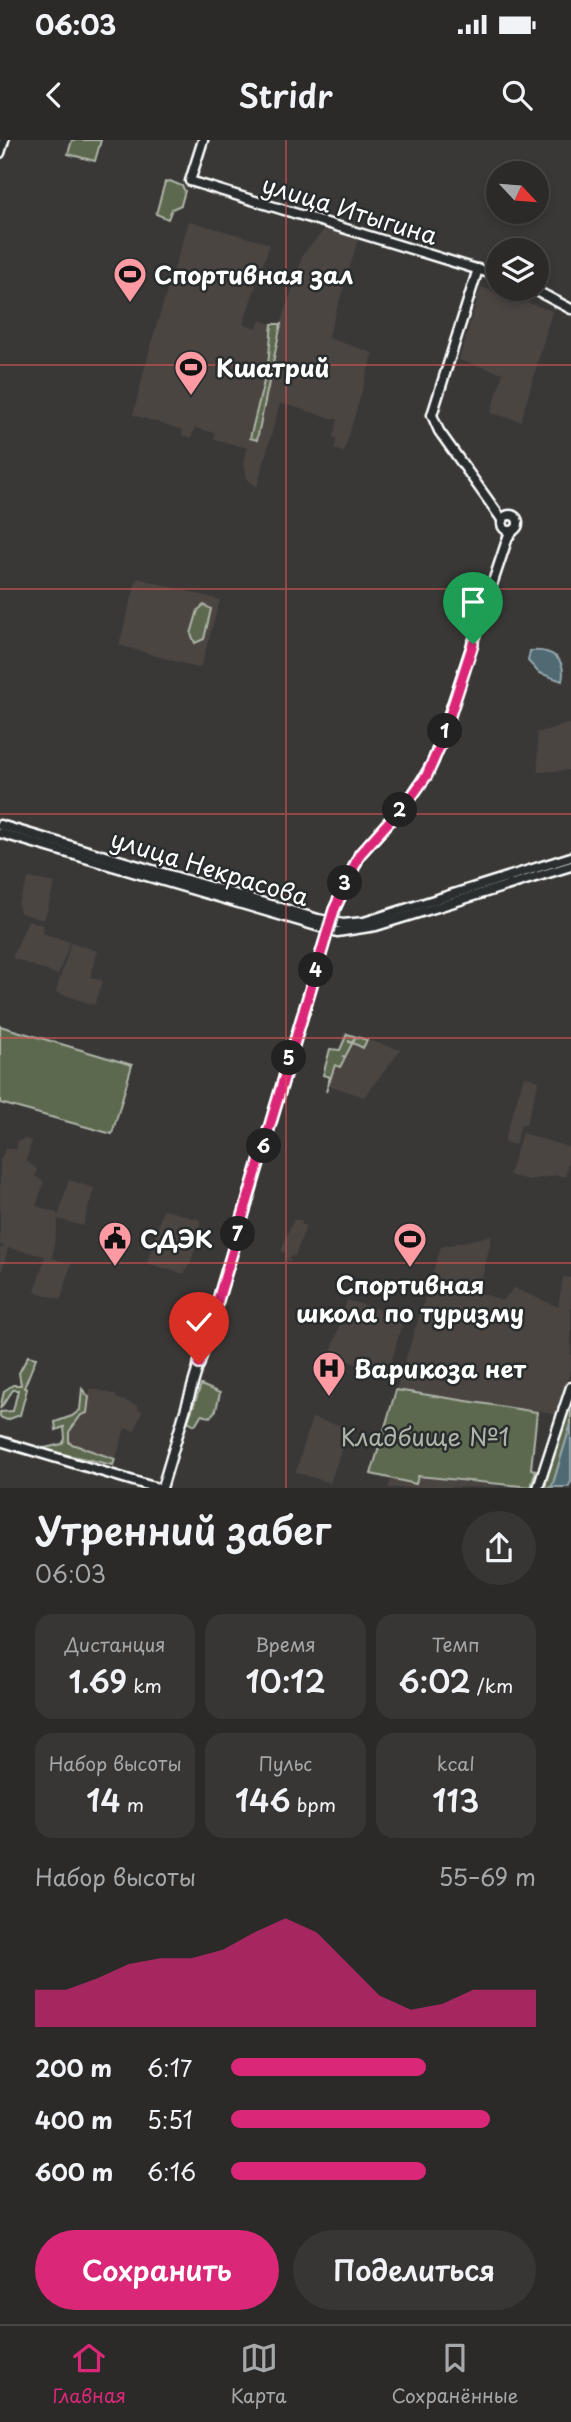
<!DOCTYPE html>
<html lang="ru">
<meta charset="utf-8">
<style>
body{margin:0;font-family:"Playpen Sans",sans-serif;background:#373635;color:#f1f3f6;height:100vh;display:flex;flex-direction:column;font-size:26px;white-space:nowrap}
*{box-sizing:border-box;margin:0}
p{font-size:23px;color:#a6a7a8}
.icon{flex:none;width:38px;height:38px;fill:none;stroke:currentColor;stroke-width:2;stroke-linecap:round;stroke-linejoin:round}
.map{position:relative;height:1348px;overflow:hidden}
.panel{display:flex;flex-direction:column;background:#2b2a29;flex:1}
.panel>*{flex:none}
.needle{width:46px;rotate:116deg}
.tools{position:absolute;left:486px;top:21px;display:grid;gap:14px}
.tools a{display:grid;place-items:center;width:63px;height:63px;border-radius:50%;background:#2b2a29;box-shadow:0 4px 10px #0003,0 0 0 2px #474646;font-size:35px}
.pin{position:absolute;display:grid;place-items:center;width:60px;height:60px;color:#fff;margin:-72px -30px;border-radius:50% 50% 50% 0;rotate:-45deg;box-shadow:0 0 7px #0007}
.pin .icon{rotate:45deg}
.km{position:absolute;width:35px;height:35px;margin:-18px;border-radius:50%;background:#222;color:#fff;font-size:19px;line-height:35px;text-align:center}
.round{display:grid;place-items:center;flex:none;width:74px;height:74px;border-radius:37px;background:#373635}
.headline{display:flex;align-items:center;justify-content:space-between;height:119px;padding:0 35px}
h1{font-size:38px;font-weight:600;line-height:52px}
.metrics{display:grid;grid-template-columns:repeat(3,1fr);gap:10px;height:119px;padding:7px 35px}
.metrics div{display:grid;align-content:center;border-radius:18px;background:#373635;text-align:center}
.metrics b{font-size:30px;font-weight:600}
.metrics small{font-size:19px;font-weight:400}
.metrics p{font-size:19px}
.chart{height:196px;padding:14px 35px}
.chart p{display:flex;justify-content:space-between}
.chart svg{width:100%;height:126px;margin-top:7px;fill:#db2777;opacity:.7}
.primary-button{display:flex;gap:14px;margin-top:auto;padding:14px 35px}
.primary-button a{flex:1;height:80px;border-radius:42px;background:#db2777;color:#fff;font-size:28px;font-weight:600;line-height:80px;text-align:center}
.primary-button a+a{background:#373635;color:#f1f3f6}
ul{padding:0 35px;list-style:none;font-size:23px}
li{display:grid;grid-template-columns:112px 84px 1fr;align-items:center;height:52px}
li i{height:18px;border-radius:9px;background:#db2777}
.status{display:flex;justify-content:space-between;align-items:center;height:49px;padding:0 35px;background:#2b2a29;direction:ltr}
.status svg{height:19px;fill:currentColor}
header{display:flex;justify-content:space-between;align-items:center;height:91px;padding:0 35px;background:#2b2a29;font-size:32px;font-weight:600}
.dock{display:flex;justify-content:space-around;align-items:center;height:98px;border-top:2px solid #474646;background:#2b2a29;font-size:19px;color:#a6a7a8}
.dock a{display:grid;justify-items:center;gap:4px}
.dock .active{color:#db2777}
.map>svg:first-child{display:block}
.built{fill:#4b4542}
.green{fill:#5d6950;stroke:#aeb4a8;stroke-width:2}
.water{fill:#4f6a73;stroke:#95a6ab;stroke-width:2}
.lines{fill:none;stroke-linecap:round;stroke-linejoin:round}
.primary-casing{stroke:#fff;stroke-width:13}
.primary{stroke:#2a2d2e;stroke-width:8}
.route-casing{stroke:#fff;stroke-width:14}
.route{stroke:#db2777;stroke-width:9}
.grid{fill:none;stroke:#de5353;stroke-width:2;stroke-opacity:0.55}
.labels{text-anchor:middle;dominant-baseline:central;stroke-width:5;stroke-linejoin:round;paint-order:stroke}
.street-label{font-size:24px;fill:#fff;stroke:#2a2d2e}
.poi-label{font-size:24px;font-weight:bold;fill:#fff;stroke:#2a2d2e;text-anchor:start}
.park-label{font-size:24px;fill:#aeb4a8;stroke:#2a2d2e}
</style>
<div class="status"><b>06:03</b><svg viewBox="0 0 49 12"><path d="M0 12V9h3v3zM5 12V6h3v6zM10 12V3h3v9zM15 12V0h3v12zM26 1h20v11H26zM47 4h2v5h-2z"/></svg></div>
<header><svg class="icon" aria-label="back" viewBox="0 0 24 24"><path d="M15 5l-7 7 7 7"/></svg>Stridr<svg class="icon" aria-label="search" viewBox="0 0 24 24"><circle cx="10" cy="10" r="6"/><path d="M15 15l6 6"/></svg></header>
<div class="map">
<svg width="571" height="1348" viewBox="0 0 571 1348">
<rect width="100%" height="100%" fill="#393837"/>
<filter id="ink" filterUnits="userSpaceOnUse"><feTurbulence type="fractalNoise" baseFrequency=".0143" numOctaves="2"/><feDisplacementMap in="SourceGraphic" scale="14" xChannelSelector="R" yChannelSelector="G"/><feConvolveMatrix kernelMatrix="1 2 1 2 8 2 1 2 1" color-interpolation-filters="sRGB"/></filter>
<g filter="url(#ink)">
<!-- built -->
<g class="built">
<polygon points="189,81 270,104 243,184 257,188 260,180 272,184 268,225 251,298 257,300 281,184 303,114 324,90 358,100 328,198 373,213 344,312 334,309 337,299 333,297 338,280 280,263 257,347 247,339 244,322 247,308 214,299 215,293 195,288 191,298 182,295 183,290 133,275 152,200"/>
<polygon points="481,147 552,171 521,281 491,273 503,233 459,220"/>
<polygon points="137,438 220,460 201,526 198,528 119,505"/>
<polygon points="571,583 571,630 538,632 537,593"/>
<polygon points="29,738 55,743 44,780 20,773 18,764"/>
<polygon points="28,780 43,785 42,793 70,802 58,835 12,818"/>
<polygon points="71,802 97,811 90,837 103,841 94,865 56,852"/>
<polygon points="344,893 401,910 364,957 328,945"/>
<polygon points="524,936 539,941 526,985 521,984 515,1005 504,1002"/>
<polygon points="522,993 571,1008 565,1037 557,1035 529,1040 509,1035"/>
<polygon points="25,999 32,1001 26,1021 37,1029 35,1036 44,1042 36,1066 57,1073 58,1077 69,1040 94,1048 83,1086 58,1079 52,1118 71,1124 61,1159 35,1152 45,1116 8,1108 0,1138 0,1108 5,1107 0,1105 0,1020 5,1009 17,1009 17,1001"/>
<polygon points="163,1069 200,1080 200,1091 192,1119 184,1134 147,1123"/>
<polygon points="293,1080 303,1080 301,1084 306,1086 295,1116 289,1117 291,1122 284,1119 286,1113 281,1111"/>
<polygon points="492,1095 479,1152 502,1161 514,1148 558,1167 563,1137 571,1138 571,1230 555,1275 538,1270 537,1272 396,1250 441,1107"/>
<polygon points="347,1160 404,1177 388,1233 330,1216"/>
<polygon points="91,1248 116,1255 116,1258 139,1266 138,1269 142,1271 135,1291 125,1288 114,1324 64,1310 71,1291 65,1288 76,1271 83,1271"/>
<polygon points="312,1278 349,1288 330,1343 296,1332"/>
<polygon points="417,1336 503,1347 388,1348 392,1339 415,1343"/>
</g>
<!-- green -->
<g class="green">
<polygon points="72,0 101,0 95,21 68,14"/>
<polygon points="170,41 182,46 185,51 181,65 172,69 168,79 156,74 165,42"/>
<polygon points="272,184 281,184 257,300 250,298 268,225"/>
<polygon points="204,465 211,469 204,499 195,503 191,494 198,470"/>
<polygon points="0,886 132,925 112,994 0,963"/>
<polygon points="347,894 367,900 363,908 353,903 355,897 352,902 348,901 352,904 345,917 342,916 345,918 340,927 335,925 326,952 330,937 323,935 330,909 340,910"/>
<polygon points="28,1216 36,1218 24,1248 27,1249 20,1275 7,1280 0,1277 0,1272 13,1271 18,1250 13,1250 0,1269 4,1251 13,1245 21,1245 19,1233"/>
<polygon points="201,1245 220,1253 216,1270 210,1277 201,1275 195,1285 188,1281"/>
<polygon points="82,1249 89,1257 87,1273 81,1275 69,1292 69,1303 115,1319 113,1325 40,1309 62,1304 65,1299 64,1287 56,1290 55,1282 72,1276 80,1270"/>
<polygon points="396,1250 537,1272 531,1329 536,1330 531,1347 418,1336 416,1344 371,1334"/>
<polygon points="571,1261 571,1284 552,1347 545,1348 551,1314"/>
</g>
<!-- water -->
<g class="water">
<path d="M530,511C551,509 567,518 562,541L539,533L528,521Z"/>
<polygon points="571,1284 571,1342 568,1347 552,1347"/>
</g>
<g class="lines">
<defs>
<g id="primary">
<polyline points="203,0 190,41 499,136"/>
<polyline points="0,13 4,0"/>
<polyline points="478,129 432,275 439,291 503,381"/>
<polyline points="533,149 571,169"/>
<circle cx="510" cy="383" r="8"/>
<polyline points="0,685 318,779 343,784 364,782 571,717"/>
<polyline points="0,693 337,792 376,786 571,726"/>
<polyline points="0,1301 157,1348"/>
<polyline points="162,1348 334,770 360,714 412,656 433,622 508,397 514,390"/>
<polyline points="538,1348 571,1247"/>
</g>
</defs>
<!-- primary casing -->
<use href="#primary" class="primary-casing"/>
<!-- primary -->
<use href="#primary" class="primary"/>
</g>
</g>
<g class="lines" filter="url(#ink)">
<defs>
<polyline id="route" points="199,1224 334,770 360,714 412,656 427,635 441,603 473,504"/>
</defs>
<!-- route casing -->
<use href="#route" class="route-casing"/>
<!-- route -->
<use href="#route" class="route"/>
</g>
<!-- grid -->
<path class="grid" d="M286,0V1348M0,225H571M0,449H571M0,674H571M0,898H571M0,1123H571"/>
<!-- icons -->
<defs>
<symbol id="stadium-pin" viewBox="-11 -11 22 30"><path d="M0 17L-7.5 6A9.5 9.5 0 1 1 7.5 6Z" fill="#ff9aa2" stroke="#2a2d2e"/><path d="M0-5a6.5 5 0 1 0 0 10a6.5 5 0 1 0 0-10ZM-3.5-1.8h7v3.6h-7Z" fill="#111"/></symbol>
<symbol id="civic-pin" viewBox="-11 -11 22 30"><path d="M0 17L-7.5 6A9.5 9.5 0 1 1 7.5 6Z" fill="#ff9aa2" stroke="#2a2d2e"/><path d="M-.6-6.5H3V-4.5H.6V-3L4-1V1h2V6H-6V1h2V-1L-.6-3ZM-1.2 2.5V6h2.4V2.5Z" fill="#111"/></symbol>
<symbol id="hospital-pin" viewBox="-11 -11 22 30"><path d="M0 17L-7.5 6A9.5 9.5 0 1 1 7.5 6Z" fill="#ff9aa2" stroke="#2a2d2e"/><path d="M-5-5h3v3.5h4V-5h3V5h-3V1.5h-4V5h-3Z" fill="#111"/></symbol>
</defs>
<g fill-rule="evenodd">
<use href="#stadium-pin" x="111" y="115" width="38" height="52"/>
<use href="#stadium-pin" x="172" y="208" width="38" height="52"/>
<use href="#civic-pin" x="96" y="1079" width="38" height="52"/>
<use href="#stadium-pin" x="391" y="1080" width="38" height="52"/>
<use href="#hospital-pin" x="310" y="1209" width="38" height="52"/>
</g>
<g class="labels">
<!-- street labels -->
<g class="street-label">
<text transform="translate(350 69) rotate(17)">улица Итыгина</text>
<text transform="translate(210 727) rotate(17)">улица Некрасова</text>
</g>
<!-- poi labels -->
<g class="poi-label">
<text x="154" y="134">Спортивная зал</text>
<text x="216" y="227">Кшатрий</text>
<text x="140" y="1098">СДЭК</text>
<text x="410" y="1144" text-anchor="middle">Спортивная<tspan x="410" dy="28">школа по туризму</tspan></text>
<text x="354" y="1228">Варикоза нет</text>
</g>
<!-- park labels -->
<g class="park-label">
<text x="425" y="1296">Кладбище №1</text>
</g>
</g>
</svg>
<div class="tools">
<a><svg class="needle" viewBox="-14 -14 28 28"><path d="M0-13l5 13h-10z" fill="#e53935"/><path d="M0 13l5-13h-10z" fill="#a6a7a8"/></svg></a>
<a><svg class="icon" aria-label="layers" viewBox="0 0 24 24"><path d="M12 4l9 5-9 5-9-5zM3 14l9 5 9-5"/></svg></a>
</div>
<div class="pin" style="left:473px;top:504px;background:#1e9e55"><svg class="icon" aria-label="arrive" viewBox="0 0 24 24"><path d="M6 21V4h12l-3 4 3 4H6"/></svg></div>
<div class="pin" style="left:199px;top:1224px;background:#d93025"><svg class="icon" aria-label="check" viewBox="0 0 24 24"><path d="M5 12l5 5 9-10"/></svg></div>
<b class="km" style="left:445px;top:591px">1</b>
<b class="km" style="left:400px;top:670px">2</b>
<b class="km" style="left:345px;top:743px">3</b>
<b class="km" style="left:316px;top:830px">4</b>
<b class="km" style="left:289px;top:918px">5</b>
<b class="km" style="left:264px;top:1006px">6</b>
<b class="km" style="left:238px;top:1094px">7</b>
</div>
<section class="panel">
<div class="headline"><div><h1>Утренний забег</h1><p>06:03</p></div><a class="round"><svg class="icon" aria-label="share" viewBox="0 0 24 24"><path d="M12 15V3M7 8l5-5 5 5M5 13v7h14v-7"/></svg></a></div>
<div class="metrics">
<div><p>Дистанция</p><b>1.69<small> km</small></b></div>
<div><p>Время</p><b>10:12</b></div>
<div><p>Темп</p><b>6:02<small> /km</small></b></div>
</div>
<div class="metrics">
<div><p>Набор высоты</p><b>14<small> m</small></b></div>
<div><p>Пульс</p><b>146<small> bpm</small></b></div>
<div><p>kcal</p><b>113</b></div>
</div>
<div class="chart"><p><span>Набор высоты</span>55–69 m</p>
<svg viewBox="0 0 160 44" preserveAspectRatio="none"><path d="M0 44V31L10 31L20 27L30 22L40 20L50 20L60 17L70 11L80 6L90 11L100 22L110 33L120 38L130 36L140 31L150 31L160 31V44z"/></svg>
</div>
<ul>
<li><b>200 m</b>6:17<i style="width:64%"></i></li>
<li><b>400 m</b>5:51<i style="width:85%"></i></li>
<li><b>600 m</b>6:16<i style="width:64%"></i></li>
</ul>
<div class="primary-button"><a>Сохранить</a><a>Поделиться</a></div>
</section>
<nav class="dock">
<a class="active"><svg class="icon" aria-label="home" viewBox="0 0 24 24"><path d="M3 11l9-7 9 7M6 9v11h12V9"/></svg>Главная</a>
<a><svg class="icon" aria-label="map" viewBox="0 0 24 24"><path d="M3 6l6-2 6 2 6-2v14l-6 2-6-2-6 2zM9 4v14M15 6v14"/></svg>Карта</a>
<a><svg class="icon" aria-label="saved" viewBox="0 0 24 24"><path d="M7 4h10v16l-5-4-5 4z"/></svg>Сохранённые</a>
</nav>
